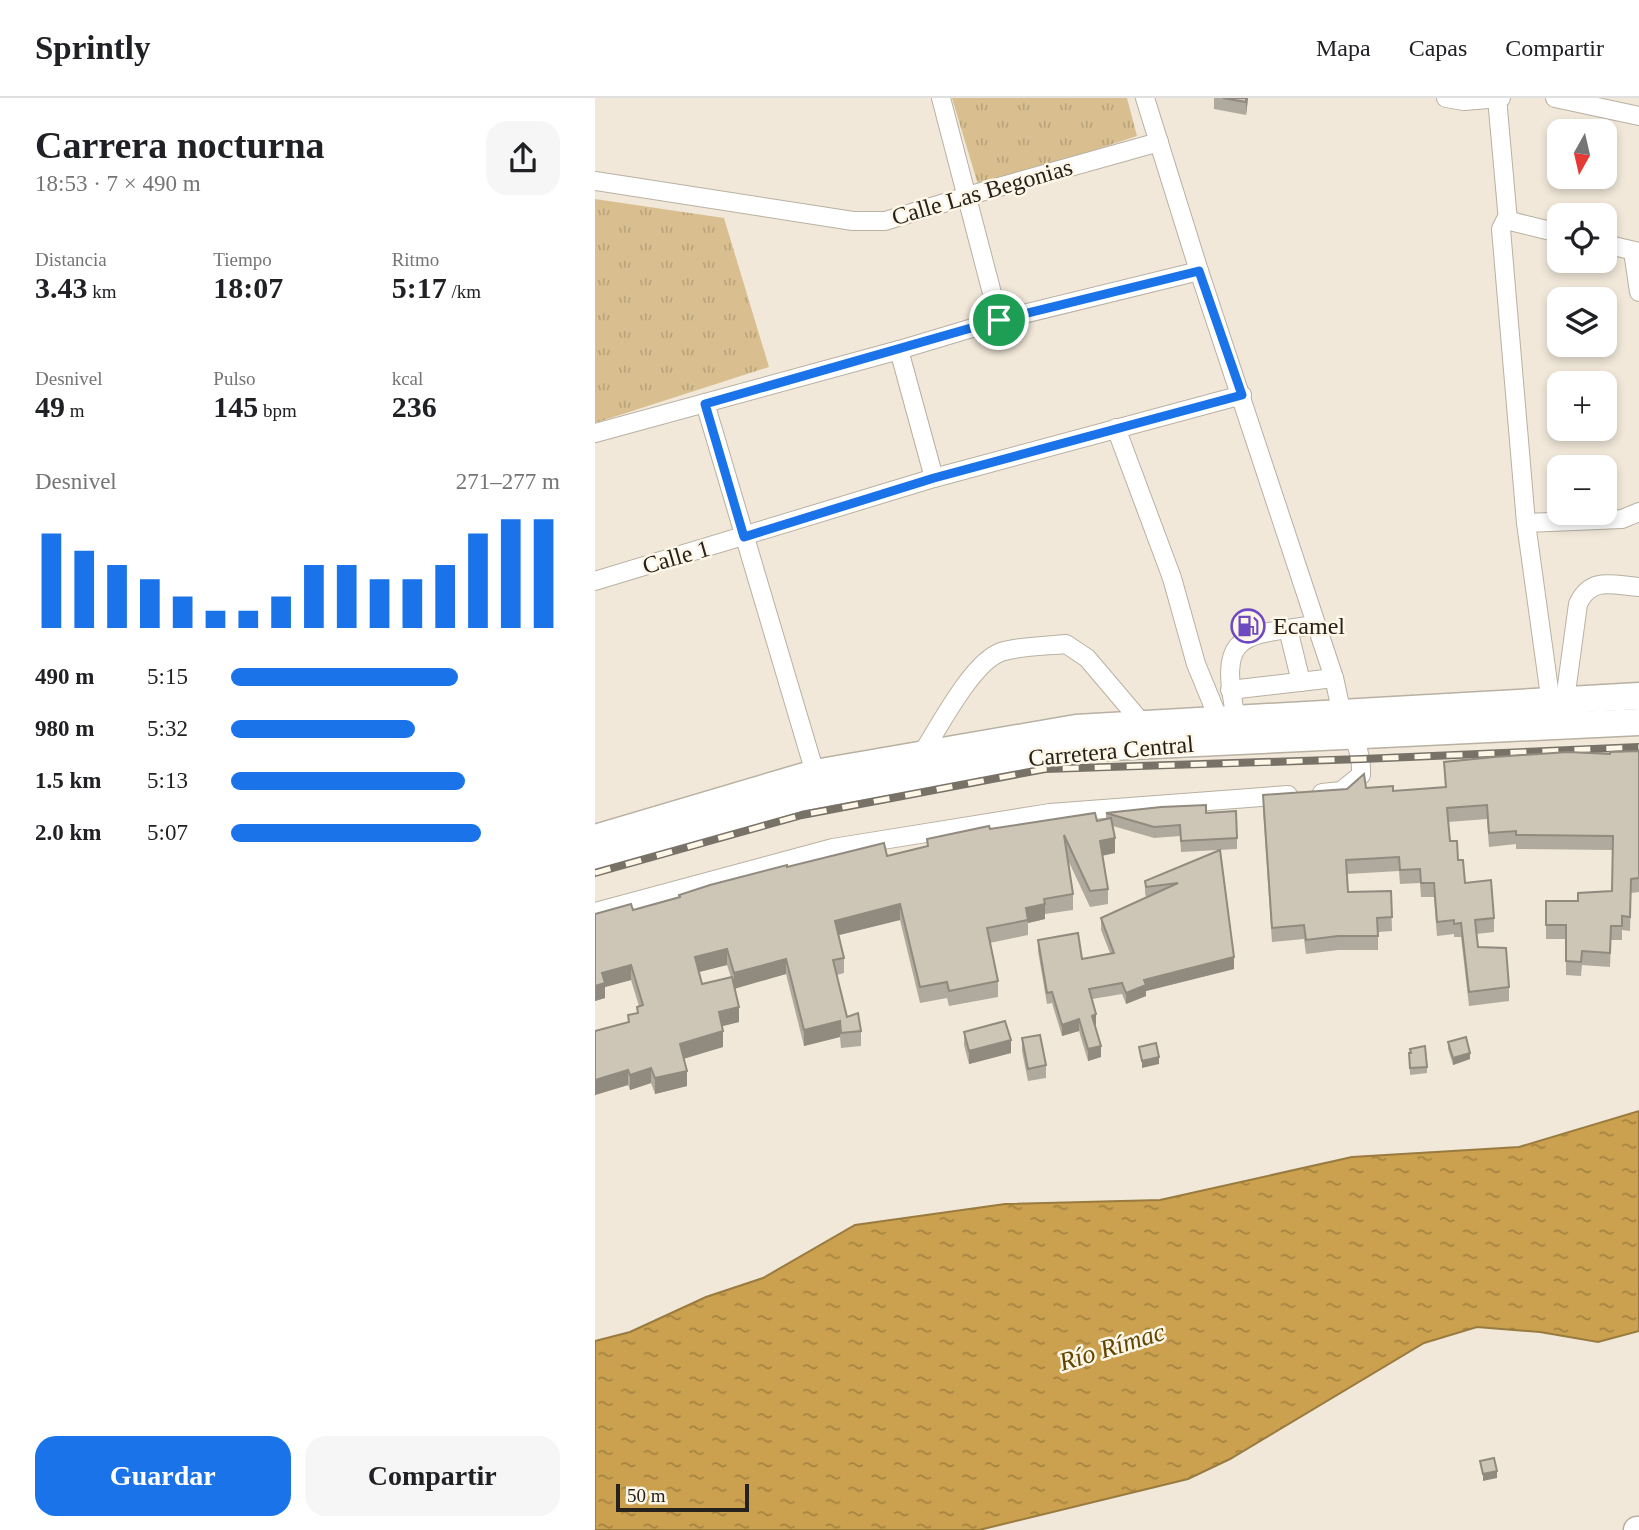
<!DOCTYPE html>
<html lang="es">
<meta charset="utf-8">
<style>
body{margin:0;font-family:Georgia,serif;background:#f6f6f6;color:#202124;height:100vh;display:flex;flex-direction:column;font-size:26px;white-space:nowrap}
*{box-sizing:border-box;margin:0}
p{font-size:23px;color:#757577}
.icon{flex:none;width:38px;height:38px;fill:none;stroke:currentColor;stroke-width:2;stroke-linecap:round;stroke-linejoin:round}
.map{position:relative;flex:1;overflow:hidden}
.details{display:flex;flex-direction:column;background:#fff;width:595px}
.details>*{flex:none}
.needle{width:46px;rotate:188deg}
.controls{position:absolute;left:952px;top:21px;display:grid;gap:14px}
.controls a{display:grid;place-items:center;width:70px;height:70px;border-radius:14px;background:#fff;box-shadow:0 4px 10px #0003;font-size:35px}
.scale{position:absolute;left:21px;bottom:18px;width:133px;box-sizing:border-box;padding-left:7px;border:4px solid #25221d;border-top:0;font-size:19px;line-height:24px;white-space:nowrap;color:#25221d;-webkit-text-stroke:5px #fef6e6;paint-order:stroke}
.pin{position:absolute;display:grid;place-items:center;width:60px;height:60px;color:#fff;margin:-30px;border:4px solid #fff;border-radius:50%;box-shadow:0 2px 7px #0007}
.round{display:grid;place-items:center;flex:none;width:74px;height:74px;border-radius:21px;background:#f6f6f6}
.overview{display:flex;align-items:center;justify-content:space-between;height:119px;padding:0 35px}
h1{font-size:38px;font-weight:700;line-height:52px}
.stats{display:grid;grid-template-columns:repeat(3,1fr);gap:10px;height:119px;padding:7px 35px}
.stats div{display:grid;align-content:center}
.stats b{font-size:30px;font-weight:700}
.stats small{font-size:19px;font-weight:400}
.stats p{font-size:19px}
.chart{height:196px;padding:14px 35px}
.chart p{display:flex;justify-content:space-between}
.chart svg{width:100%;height:126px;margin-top:7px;stroke:#1a73e8;stroke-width:6}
.primary-button{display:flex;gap:14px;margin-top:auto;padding:14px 35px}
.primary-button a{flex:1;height:80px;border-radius:21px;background:#1a73e8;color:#fff;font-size:28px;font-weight:700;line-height:80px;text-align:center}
.primary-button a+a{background:#f6f6f6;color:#202124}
ul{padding:0 35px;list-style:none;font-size:23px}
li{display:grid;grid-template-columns:112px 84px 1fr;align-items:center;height:52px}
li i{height:18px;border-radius:9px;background:#1a73e8}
header{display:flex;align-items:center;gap:42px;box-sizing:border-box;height:98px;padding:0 35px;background:#fff;border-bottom:2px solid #e0e0e0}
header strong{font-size:33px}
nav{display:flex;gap:38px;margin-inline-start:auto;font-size:24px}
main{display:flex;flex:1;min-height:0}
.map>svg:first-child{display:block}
.grass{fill:url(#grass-tufts)}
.water{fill:url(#water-ripples);stroke:#997b40;stroke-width:2}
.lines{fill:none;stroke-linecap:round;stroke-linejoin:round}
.minor-casing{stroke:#b8b0a2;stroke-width:20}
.highway-casing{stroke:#b8b0a2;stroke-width:29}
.minor{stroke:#fff;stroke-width:18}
.highway{stroke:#fff;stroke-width:26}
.rail-casing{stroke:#777168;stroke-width:8}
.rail{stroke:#fef6e6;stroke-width:5;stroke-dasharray:16;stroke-linecap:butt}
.wall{fill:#b0a99d;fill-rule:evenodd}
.shaded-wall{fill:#908a7f}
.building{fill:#cdc5b6;stroke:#908a7f;stroke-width:2}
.route-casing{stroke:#fff;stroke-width:14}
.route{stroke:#1a73e8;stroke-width:9}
.labels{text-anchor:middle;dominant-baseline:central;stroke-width:5;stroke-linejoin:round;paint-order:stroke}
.street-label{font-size:24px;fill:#25221d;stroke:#fef6e6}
.poi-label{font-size:24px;fill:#25221d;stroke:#fef6e6;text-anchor:start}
.water-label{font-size:26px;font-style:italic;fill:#614500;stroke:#fef6e6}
</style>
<header>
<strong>Sprintly</strong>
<nav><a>Mapa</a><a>Capas</a><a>Compartir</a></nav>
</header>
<main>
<section class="details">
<div class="overview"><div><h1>Carrera nocturna</h1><p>18:53 · 7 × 490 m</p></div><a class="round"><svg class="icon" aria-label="share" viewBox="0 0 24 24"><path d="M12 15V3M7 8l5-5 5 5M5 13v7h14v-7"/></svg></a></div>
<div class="stats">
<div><p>Distancia</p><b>3.43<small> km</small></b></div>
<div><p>Tiempo</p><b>18:07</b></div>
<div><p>Ritmo</p><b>5:17<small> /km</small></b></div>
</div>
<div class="stats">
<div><p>Desnivel</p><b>49<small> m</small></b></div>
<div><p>Pulso</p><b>145<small> bpm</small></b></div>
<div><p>kcal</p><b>236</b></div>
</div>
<div class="chart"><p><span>Desnivel</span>271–277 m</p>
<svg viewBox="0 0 160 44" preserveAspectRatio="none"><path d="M5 44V11M15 44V17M25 44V22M35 44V27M45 44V33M55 44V38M65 44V38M75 44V33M85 44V22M95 44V22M105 44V27M115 44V27M125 44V22M135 44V11M145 44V6M155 44V6"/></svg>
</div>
<ul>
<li><b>490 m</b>5:15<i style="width:69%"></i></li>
<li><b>980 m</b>5:32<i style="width:56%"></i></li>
<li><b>1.5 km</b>5:13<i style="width:71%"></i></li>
<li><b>2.0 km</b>5:07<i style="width:76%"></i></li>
</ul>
<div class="primary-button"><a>Guardar</a><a>Compartir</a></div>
</section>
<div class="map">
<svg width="1044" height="1432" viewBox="0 0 1044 1432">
<defs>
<pattern id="grass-tufts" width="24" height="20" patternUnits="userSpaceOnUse" patternTransform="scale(1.75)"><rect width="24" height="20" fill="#d9bf90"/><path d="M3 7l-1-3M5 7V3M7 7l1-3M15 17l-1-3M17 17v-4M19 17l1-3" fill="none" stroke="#baa47c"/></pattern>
<pattern id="water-ripples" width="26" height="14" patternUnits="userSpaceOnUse" patternTransform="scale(1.75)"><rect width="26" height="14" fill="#cba14f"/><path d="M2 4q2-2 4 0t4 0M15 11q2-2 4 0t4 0" fill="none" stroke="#a58341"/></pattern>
</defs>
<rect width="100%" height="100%" fill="#f1e8d9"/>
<!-- grass -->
<g class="grass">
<polygon points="357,0 532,0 542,38 384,90"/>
<polygon points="0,101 129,120 174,269 0,325"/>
</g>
<!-- water -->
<polygon class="water" points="1044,1013 1044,1233 1003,1244 945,1234 882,1229 829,1245 635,1361 593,1381 384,1432 0,1432 0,1243 35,1234 111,1199 168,1180 260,1127 410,1106 565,1102 757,1059 924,1049"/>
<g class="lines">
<defs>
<g id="minor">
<polyline points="346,0 404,222"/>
<path d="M550,0L604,173L739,580C742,591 743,602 747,613C756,637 767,649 766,677L746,693L727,695"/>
<polyline points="851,0 869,3 906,0"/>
<polyline points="902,0 913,123"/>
<polyline points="960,0 1044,18"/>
<polyline points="0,83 258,123 290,123 372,98 564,44"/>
<polyline points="1010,146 1044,154"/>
<polyline points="1038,153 1044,194"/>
<polyline points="304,252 339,380"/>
<polyline points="110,305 220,675"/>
<polyline points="521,330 577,480 601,566 624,622"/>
<polyline points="0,335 304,252 404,222 604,173"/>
<polyline points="931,425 1027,421 1044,414"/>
<polyline points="0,483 339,380 647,297"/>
<polyline points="693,531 706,584"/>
<polyline points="635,592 739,580"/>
<path d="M970,602L983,506C996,478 1017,487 1044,489"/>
<polyline points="957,613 931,425 906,131 910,123 915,123 964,135"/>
<path d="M641,620C623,534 645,538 720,527"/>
<path d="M326,657C343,631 377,564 406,554C424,548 452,548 471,546L492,560L548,626L549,634"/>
<polyline points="0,814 238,750 455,715 693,697"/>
</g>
<g id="highway">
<polyline points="0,740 220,675 481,630 1044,598"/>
<polyline points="0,762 204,700 474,651 1044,624"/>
<polyline points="1042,1432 1044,1432"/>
</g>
</defs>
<!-- minor casing -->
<use href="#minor" class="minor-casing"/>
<!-- highway casing -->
<use href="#highway" class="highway-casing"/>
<!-- minor -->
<use href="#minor" class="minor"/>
<!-- highway -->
<use href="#highway" class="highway"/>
<defs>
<polyline id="rail" points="0,775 207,717 450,671 767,661 1044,649"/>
</defs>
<!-- rail casing -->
<use href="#rail" class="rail-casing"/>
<!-- rail -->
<use href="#rail" class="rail"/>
</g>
<!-- wall -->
<g class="wall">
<polygon points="619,0 653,0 651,17 619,11"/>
<polygon points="1044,653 1044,794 1036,795 1035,833 1027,832 1027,842 1016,842 1015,869 987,867 986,878 971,877 971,841 951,841 951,803 983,803 1017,793 1018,752 921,751 921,746 894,749 892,721 853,724 855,743 863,762 870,785 899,820 899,834 881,836 883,849 914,889 914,903 874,908 866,839 859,839 859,836 842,838 839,799 826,799 825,785 805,786 804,773 752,776 753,794 796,793 797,833 783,834 783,852 743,852 711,856 709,841 677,844 668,711 668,697 771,690 798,693 850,689 849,664 1015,656"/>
<path d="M511,715H611L642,740V751L586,754L585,738L559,740L518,728L520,755L507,758L513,791V806L495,809L472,760L478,796V812L450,816V821L433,825V837L395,845L403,883V899L354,908L352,900L325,905L305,822L244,837L249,860V875L242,877L252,919L266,933V948L246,950L245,939L209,948L191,876L140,890L144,924L127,928L128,949L89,960L92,988L60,996L56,985L35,992L33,987L0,997V933L33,924V917L42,915V909L44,908L36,882L10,889V900L0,903V816L38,812L84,799V797L192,769L292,758L332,749V741L395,731L502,723L511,721ZM132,867L136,879L107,886L104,874Z"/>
<polygon points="625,752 639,871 551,893 551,898 531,906 527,896 497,901 501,928 500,928 506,959 493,963 484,933 467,938 457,905 452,906 443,853 443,842 487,861 515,855 506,832 506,820 551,799 550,795 550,783"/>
<polygon points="369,934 416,955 374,966 369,947"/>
<polygon points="427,940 451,967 451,980 433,983 427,953"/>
<polygon points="853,944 875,961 858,967 853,951"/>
<polygon points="814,955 832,969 832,975 815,977"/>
</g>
<!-- shaded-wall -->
<g class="shaded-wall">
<polygon points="651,0 653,0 651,17"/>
<polygon points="520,740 520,755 505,758 505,743"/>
<polygon points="305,806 305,822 240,838 240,823"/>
<polygon points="450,806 450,821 433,825 431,810"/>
<polygon points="132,851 132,867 100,875 100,859"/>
<polygon points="639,859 639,871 551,893 551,898 531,906 531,895 549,882"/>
<polygon points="191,861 191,876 139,891 139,875"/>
<polygon points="36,867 36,882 10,889 10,900 0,903 0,888 7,875"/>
<polygon points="144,909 144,924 124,929 124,914"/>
<polygon points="501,916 501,928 497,929 497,918"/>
<polygon points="484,921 484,933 467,938 467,927"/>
<polygon points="245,923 245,939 209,948 209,932"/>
<polygon points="128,933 128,949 85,962 85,946"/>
<polygon points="416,942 416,955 374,966 374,953"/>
<polygon points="506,948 506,959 493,963 493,951"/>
<polygon points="875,955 875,961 858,967 858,960"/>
<polygon points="564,959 564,966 547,970 547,963"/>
<polygon points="56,970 56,985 35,992 35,977"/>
<polygon points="33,972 33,987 0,997 0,982"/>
<polygon points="92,973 92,988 60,996 60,980"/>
<polygon points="902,1373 902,1380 888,1383 888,1376"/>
</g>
<!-- building -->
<g class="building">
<polygon points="628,0 651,0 651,4"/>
<polygon points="1044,653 1044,780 1036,781 1035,819 1027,818 1027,828 1016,828 1015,855 987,853 986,864 971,863 971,827 951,827 951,803 983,803 983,795 1017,793 1018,738 921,737 921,733 894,735 892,707 852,710 855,743 862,743 863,762 868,762 870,785 896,782 899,820 880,822 883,849 911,850 914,889 874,894 866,825 859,826 859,822 842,824 839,785 826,785 825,771 805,772 804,759 751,762 753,794 796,793 797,819 782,820 783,838 743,838 711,842 709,827 677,830 668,697 752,691 769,676 771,690 798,688 798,693 851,689 849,664 899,659 973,654 1015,656 1015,654"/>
<polygon points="611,707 611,715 641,713 642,740 586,743 585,727 559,729 511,715 566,709"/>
<polygon points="500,715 502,723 516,720 520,740 505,743 513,791 495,793 469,737 478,796 449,801 450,806 431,810 433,822 392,830 403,883 354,893 352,884 325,889 305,806 240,823 249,860 238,862 252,919 263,915 266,933 246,935 245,923 209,932 191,861 139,875 132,851 100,859 107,886 137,879 144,909 124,914 128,933 85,946 92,973 60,980 56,970 35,977 33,972 0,982 0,933 34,924 33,917 43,915 42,909 48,907 36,867 7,875 10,885 0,888 0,816 36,806 38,812 85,799 84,797 115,787 192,767 192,769 289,745 292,758 333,748 332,741 394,728 395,731"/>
<polygon points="625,752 639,859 549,882 551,887 531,895 527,885 494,891 501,916 497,918 506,948 493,951 484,921 467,927 457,894 452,895 443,842 483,835 487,861 519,855 506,820 583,785 551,789 550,783"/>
<polygon points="410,923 416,942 374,953 369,934"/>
<polygon points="445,937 451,967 433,971 427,940"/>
<polygon points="871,939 875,955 858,960 853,944"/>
<polygon points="561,945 564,959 547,963 544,949"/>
<polygon points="830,948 832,969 815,970 814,955 816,955 815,951"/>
<polygon points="899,1360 902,1373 888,1376 885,1363"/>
</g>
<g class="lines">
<defs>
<polygon id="route" points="604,173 647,297 339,380 149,439 110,306 404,222"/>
</defs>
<!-- route casing -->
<use href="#route" class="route-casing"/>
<!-- route -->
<use href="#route" class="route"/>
</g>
<!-- icons -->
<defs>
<symbol id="fuel-ring" viewBox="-11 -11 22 22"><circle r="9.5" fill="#fef6e6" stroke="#6e49c2" stroke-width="1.5"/><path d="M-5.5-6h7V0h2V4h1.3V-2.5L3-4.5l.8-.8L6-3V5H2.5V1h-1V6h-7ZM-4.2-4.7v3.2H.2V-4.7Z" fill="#6e49c2"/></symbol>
</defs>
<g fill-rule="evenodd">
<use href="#fuel-ring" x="634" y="509" width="38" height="38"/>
</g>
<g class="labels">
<!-- street labels -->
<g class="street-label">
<text transform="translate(387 94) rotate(-16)">Calle Las Begonias</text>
<text transform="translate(81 459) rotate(-16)">Calle 1</text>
<text transform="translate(516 653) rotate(-5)">Carretera Central</text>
</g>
<!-- poi labels -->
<g class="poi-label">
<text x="678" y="528">Ecamel</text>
</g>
<!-- water labels -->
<g class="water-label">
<text transform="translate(517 1249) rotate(-17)">Río Rímac</text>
</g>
</g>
</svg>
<div class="controls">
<a><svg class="needle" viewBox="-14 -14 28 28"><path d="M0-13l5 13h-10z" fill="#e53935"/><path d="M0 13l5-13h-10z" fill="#757577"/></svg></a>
<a><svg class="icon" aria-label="locate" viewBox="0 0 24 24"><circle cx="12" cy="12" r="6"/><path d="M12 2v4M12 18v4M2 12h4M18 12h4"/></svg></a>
<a><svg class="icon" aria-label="layers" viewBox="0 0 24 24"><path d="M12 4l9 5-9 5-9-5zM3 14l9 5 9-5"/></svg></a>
<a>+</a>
<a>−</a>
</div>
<div class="scale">50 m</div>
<div class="pin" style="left:404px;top:222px;background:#1e9e55"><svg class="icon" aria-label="arrive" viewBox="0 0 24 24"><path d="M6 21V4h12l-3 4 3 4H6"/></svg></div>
</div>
</main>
